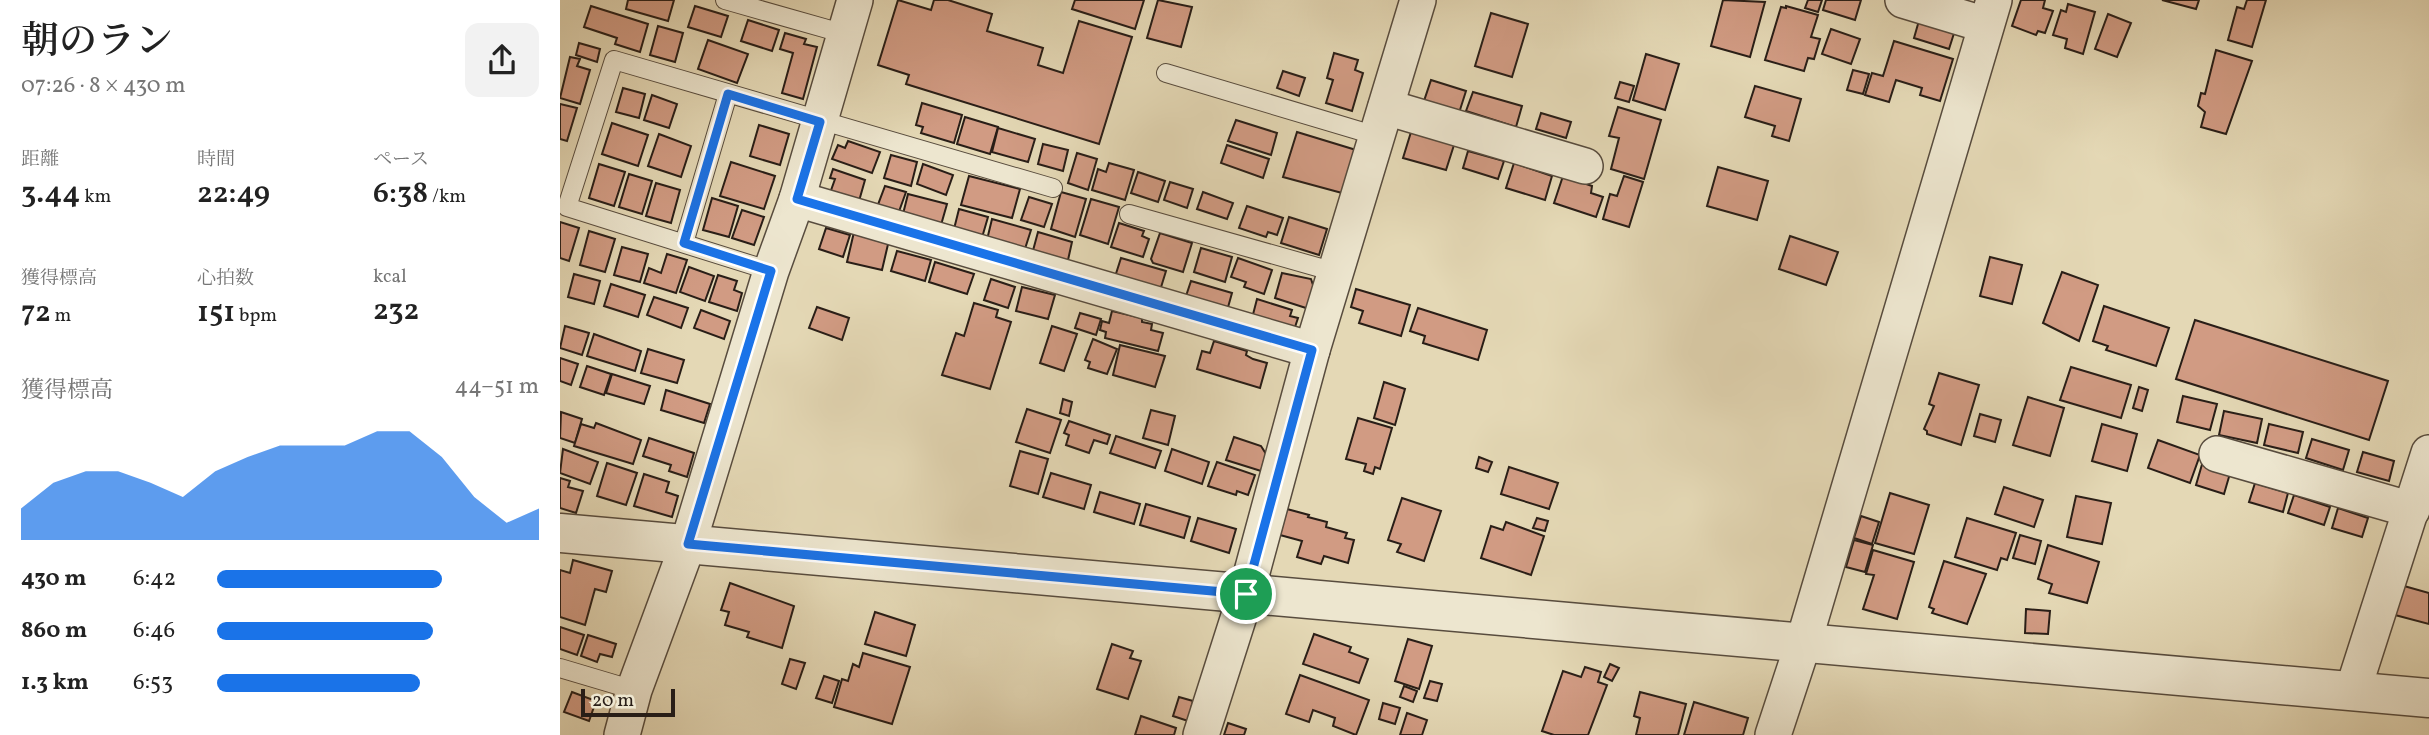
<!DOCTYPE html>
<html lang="ja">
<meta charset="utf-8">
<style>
body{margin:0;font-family:Vollkorn,"Noto Serif JP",serif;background:#f2f2f2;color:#222;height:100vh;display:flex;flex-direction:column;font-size:26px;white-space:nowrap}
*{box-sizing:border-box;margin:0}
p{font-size:23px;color:#767676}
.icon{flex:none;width:38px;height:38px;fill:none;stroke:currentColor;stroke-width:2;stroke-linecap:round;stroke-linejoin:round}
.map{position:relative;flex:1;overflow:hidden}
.drawer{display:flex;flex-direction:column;background:#fff;width:560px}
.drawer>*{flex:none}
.scale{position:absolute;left:21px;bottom:18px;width:94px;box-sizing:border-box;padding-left:7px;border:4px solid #291e17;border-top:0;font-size:19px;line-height:24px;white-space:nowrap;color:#291e17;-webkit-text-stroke:5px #ede6cf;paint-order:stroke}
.pin{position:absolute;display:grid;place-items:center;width:60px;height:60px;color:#fff;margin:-30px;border:4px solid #fff;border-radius:50%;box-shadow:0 2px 7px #0007}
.round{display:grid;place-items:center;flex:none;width:74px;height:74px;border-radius:14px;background:#f2f2f2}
.summary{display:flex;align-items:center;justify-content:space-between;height:119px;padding:0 21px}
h1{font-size:38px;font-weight:600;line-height:52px}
.stats{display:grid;grid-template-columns:repeat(3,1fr);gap:10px;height:119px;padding:7px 21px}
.stats div{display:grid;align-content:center}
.stats b{font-size:30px;font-weight:600}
.stats small{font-size:19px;font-weight:400}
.stats p{font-size:19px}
.chart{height:196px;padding:14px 21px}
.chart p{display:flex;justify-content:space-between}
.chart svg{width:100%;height:126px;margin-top:7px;fill:#1a73e8;opacity:.7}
ul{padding:0 21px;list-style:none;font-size:23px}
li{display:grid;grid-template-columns:112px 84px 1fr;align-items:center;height:52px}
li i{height:18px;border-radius:9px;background:#1a73e8}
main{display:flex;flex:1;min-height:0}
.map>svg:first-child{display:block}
.building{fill:#d19b83;stroke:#291e17;stroke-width:2}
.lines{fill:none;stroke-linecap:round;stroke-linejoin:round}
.service-casing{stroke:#584c3e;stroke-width:20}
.minor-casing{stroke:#584c3e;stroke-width:38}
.tertiary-casing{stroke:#584c3e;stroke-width:41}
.service{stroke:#ede6cf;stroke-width:18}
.minor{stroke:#ede6cf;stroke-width:35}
.tertiary{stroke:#ede6cf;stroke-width:38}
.route-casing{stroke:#fff;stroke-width:14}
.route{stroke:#1a73e8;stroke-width:9}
</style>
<main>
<section class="drawer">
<div class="summary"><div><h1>朝のラン</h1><p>07:26 · 8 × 430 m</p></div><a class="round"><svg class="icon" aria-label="share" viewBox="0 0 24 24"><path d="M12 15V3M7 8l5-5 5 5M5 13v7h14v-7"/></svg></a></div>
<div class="stats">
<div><p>距離</p><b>3.44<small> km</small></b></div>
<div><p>時間</p><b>22:49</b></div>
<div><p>ペース</p><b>6:38<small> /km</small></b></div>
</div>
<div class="stats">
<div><p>獲得標高</p><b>72<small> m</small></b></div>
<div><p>心拍数</p><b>151<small> bpm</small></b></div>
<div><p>kcal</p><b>232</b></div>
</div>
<div class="chart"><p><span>獲得標高</span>44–51 m</p>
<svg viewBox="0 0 160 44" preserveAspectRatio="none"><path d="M0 44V33L10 24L20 20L30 20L40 24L50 29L60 20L70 15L80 11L90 11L100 11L110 6L120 6L130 15L140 29L150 38L160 33V44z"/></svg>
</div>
<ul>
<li><b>430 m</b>6:42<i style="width:70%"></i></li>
<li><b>860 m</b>6:46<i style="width:67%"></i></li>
<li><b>1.3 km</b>6:53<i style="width:63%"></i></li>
</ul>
</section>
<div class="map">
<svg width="1869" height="735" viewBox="0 0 1869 735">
<rect width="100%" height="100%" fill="#e4d8b5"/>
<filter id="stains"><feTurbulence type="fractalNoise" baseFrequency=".00286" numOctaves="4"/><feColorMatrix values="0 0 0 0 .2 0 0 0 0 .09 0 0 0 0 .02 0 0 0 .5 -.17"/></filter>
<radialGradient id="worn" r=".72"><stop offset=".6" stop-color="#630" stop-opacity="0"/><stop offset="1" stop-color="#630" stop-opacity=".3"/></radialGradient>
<!-- building -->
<g class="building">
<polygon points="68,0 114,0 108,21 66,9"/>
<polygon points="338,0 371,10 374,0 388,0 432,14 427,31 483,48 478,65 503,73 519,21 572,37 539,144 346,84 349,75 318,65"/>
<polygon points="515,0 584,0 575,29 512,9"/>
<polygon points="598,0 632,7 621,47 587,38"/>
<polygon points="1163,0 1205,2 1190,57 1151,46"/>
<polygon points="1248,0 1262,0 1258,12 1245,8"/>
<polygon points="1266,0 1301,0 1295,20 1263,10"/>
<polygon points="1461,0 1485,0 1483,8 1493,11 1485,33 1478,31 1476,35 1452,26"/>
<polygon points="1602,0 1639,0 1636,9"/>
<polygon points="1687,0 1706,0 1692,47 1668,40 1677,7 1684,9"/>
<polygon points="1508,4 1535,12 1523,54 1505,48 1507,39 1493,35 1501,10 1506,12"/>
<polygon points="31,6 88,24 80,52 55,44 57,38 24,27"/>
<polygon points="135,6 168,16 161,37 128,27"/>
<polygon points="1226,6 1258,15 1251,37 1260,39 1254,59 1248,58 1244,71 1205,60 1221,7 1226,8"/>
<polygon points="931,13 968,24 952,77 915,66"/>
<polygon points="1548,14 1571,23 1557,57 1535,49"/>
<polygon points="1360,17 1396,27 1389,49 1354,38"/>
<polygon points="188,20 219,30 212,51 181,41"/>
<polygon points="98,26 123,33 115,62 90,55"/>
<polygon points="1271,29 1300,39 1291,64 1262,54"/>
<polygon points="225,33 246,39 244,44 257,47 243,99 222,93 233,53 220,49"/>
<polygon points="148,40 188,54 177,83 138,69"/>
<polygon points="1334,41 1393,59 1380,101 1360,95 1362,88 1336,80 1329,102 1305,95 1312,73 1323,76"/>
<polygon points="19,43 40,49 37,62 16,55"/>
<polygon points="1656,50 1692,61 1666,134 1641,127 1645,112 1638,106 1641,93 1645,94"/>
<polygon points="774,53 798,60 795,70 803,73 792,111 766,103 773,80 767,78"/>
<polygon points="1086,54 1119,64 1105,110 1073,100"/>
<polygon points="10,57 20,59 17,66 30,70 20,104 0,98"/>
<polygon points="1293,70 1309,74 1303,94 1287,90"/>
<polygon points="723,71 745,78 739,96 717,88"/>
<polygon points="871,80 906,91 899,113 864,101"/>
<polygon points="1060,82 1074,86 1069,102 1055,98"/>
<polygon points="1195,86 1241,99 1229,141 1212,136 1215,126 1185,117"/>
<polygon points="63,88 85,94 79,118 56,112"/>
<polygon points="913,92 962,106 956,127 906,111"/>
<polygon points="92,95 117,104 109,128 84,120"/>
<polygon points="362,103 402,115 394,143 361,133 363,127 356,125"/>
<polygon points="0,104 17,108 7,141 0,139"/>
<polygon points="1058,107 1101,120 1084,179 1051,169 1059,138 1049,136"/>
<polygon points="981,113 1011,122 1006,138 976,129"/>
<polygon points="405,117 438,127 430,154 397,144"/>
<polygon points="676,120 717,133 711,155 668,141"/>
<polygon points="52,123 88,135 78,166 42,154"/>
<polygon points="199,125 229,134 220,165 190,156"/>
<polygon points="438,128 475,139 468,162 432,152"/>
<polygon points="737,132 796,150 782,193 723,177"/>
<polygon points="851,132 894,145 886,170 843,158"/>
<polygon points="99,134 131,146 121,177 88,166"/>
<polygon points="288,141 320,152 312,173 272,159 278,145 285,148"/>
<polygon points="483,144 508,150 503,171 478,164"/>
<polygon points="667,145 709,159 703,178 661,163"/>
<polygon points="908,151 944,161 938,179 903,168"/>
<polygon points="517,153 537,159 528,190 508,183"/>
<polygon points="331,155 357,162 351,186 324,178"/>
<polygon points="171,162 215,176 204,209 160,196"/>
<polygon points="549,163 574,170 565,200 532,190 538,169 546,172"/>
<polygon points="954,163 992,176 985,200 946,188"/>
<polygon points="39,164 65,172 54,206 29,198"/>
<polygon points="363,164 393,175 386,195 357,184"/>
<polygon points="1158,167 1208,181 1197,220 1147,206"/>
<polygon points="273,169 305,180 299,201 269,196 275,179 270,178"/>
<polygon points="578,172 605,181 598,202 571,193"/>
<polygon points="69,174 92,181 82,214 59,207"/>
<polygon points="409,176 460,189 452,218 401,205"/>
<polygon points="1003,176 1032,186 1031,193 1043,197 1036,217 994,203"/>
<polygon points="1064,176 1083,182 1069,227 1043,219 1050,194 1057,196"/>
<polygon points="610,182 633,189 627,208 604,200"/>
<polygon points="96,183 120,190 111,223 86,216"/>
<polygon points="325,186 346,192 337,217 316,210"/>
<polygon points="501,192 526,199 515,237 491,229"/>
<polygon points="643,192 673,203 667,219 637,209"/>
<polygon points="348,194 387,204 381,225 343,214"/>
<polygon points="469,197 492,204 484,227 461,220"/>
<polygon points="152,198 178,206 169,237 143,230"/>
<polygon points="531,199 559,207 548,244 520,235"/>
<polygon points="687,206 723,218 717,235 708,232 706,237 679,228"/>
<polygon points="399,209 428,217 421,241 393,233"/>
<polygon points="182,210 204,217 194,245 172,238"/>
<polygon points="729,217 767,229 759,255 721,243"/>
<polygon points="432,219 471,230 463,255 426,244"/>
<polygon points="0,222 19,228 9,261 0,258"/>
<polygon points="559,223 584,231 582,236 589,239 583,257 551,247"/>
<polygon points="266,228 290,235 283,257 259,249"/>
<polygon points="29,231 55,239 45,272 20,265"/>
<polygon points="294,232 329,240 322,270 287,262"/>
<polygon points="478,232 512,242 506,269 471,258"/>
<polygon points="600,233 632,243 623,272 593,263 591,259"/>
<polygon points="1230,236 1278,252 1266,285 1219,269"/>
<polygon points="62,247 88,254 80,282 54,275"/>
<polygon points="641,248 672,257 665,282 634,272"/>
<polygon points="337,251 371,260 365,281 331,271"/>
<polygon points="107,254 127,260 116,293 84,283 89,268 101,273"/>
<polygon points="1430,257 1462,265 1452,304 1420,296"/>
<polygon points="561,258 606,271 598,297 553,283"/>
<polygon points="678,258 712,270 704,294 684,287 686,282 671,277"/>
<polygon points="375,262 414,274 407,294 369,282"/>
<polygon points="129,267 154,276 145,301 120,292"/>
<polygon points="1502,272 1538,285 1519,341 1483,323"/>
<polygon points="722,273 751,279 755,291 749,309 715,298"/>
<polygon points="14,274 40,281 34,304 8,297"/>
<polygon points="158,275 177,281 174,290 182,293 177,311 149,302"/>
<polygon points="431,279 455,287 448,308 424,300"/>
<polygon points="631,281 672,293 665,318 623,305"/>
<polygon points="51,284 85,295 78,317 44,306"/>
<polygon points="462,287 495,295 488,319 456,311"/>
<polygon points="796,289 850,305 841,336 799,323 803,311 791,307"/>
<polygon points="94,297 128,308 121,328 87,315"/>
<polygon points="697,299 732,310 730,316 738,318 731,339 690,326"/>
<polygon points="414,303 438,310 436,317 451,322 430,389 382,375 396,333 404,336"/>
<polygon points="1544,306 1609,328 1596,366 1546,350 1548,346 1533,341"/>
<polygon points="257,307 289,318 282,340 249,328"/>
<polygon points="858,308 927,330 918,360 863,343 865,336 850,331"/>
<polygon points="141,310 170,321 164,339 134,328"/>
<polygon points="552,311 582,318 582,322 592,324 591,330 603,333 598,351 545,338 546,332 540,330 542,321 549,323"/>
<polygon points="520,313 541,319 536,335 515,328"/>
<polygon points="1635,320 1828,381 1809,440 1616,379"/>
<polygon points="5,326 29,333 22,355 0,348"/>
<polygon points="492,326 517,334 504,371 480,363"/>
<polygon points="34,334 81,351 75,371 27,356"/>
<polygon points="533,339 557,349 547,374 528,368 530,362 525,360"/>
<polygon points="654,341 687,351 686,355 693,359 707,363 700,388 637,369 642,351 650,353"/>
<polygon points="560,345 605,356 595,387 553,375"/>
<polygon points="88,349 124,360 117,383 81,373"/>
<polygon points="0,358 18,364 11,385 0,381"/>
<polygon points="27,366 51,374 44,395 20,387"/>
<polygon points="1511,367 1571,385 1561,418 1500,400"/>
<polygon points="1379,373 1419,385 1401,445 1367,434 1367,431 1364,429 1374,406 1369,404"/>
<polygon points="52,374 90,386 84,404 46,393"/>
<polygon points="824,382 845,389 835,425 814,418"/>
<polygon points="1579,387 1588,390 1582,411 1573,408"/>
<polygon points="106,390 150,404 144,423 101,410"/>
<polygon points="1623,396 1657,404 1650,430 1617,422"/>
<polygon points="1468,397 1504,408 1490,456 1453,445"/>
<polygon points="503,399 512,402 509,416 500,413"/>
<polygon points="467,409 501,420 490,453 456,442"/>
<polygon points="591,410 615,416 608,445 583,438"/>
<polygon points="1664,411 1702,419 1697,443 1659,435"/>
<polygon points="1,412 22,419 15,443 0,438"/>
<polygon points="1420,414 1441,420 1435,442 1414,436"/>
<polygon points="798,418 832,428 820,469 815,467 813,474 804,471 806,464 786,459"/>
<polygon points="509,421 550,435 547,444 534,440 529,453 506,445 509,435 504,433"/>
<polygon points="36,423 81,440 73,464 14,446 21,424 34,428"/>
<polygon points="1542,424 1577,434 1567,471 1532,461"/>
<polygon points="1709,424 1743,432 1738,453 1704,445"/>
<polygon points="556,436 601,451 595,468 550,453"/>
<polygon points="674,437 701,446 706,454 701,471 666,460"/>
<polygon points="89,438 134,453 127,477 109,471 111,465 83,456"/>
<polygon points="1752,439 1789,450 1783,470 1746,458"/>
<polygon points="1598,440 1640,455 1630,483 1588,468"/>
<polygon points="3,449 38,462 30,484 0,473"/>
<polygon points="612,449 649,462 642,484 605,471"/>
<polygon points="460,451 488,459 478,494 450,486"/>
<polygon points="1803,452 1834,461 1829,481 1797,472"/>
<polygon points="919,457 932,462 928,472 916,468"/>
<polygon points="1643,461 1671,470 1664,494 1636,485"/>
<polygon points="657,462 695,475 688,495 677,491 676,495 648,486"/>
<polygon points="47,463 77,473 66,505 37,496"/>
<polygon points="949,467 998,483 989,509 941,494"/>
<polygon points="491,473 531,485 524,509 483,497"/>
<polygon points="84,474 109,482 106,492 118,496 112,517 74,506"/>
<polygon points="0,478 10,481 8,487 23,491 16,513 0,508"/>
<polygon points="1695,483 1728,493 1723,512 1689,502"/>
<polygon points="1444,487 1483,500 1474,527 1435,514"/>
<polygon points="540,492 580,504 574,524 534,512"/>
<polygon points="1330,493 1369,505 1354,554 1315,543"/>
<polygon points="1734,495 1770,507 1764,525 1728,513"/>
<polygon points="1516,496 1551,503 1542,544 1507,537"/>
<polygon points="842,498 881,511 864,561 837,552 841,544 828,540"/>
<polygon points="586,504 630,517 624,538 580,525"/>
<polygon points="1778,508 1808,518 1802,537 1772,528"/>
<polygon points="727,509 749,515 748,517 767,522 766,527 787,533 785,538 794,540 788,563 764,556 761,564 737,557 742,541 720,535"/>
<polygon points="1301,516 1319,522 1312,544 1294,538"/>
<polygon points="638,518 676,529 669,553 631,541"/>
<polygon points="977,518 988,521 985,531 973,528"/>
<polygon points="1407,518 1456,533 1447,560 1441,558 1437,570 1395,557"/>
<polygon points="946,522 984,536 971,575 921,558 931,526 943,530"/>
<polygon points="1460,535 1481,541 1475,564 1453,558"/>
<polygon points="1294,540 1313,545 1305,572 1286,567"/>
<polygon points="1488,545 1539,562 1527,603 1489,593 1492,584 1478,579"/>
<polygon points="1313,550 1354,562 1337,619 1303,609 1314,575 1306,574"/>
<polygon points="13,560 52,571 46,592 35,589 25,625 0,617 0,570 10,573"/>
<polygon points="1384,561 1426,574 1407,624 1372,613 1374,609 1369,607"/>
<polygon points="170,583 234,606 222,648 187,637 189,632 165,625 169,612 161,610"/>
<polygon points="1844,586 1869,593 1869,624 1835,615"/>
<polygon points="1466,609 1490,611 1488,634 1465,633"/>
<polygon points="315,612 355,625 346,656 305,644"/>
<polygon points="0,627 24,635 17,655 0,649"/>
<polygon points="754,634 791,647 789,652 808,659 799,683 743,664"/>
<polygon points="28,635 56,644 52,657 40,654 37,662 21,656"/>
<polygon points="848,639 872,646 859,689 835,681"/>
<polygon points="552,644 573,651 570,658 581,661 568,699 537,689"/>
<polygon points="303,653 350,667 332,724 274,707 282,679 288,681 293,664 299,667"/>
<polygon points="230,659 245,663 236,689 222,684"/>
<polygon points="1050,664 1059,668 1052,681 1044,677"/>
<polygon points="1025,667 1041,672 1038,682 1047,685 1028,735 994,735 982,731 1003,671 1021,677"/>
<polygon points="740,675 809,700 796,735 773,726 775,718 753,710 749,722 726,714"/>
<polygon points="264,676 279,681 272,703 256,698"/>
<polygon points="870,681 882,684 877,701 864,698"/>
<polygon points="844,686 857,691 853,702 840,697"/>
<polygon points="12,692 36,701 29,721 4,712"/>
<polygon points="1080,692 1126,704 1118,735 1076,735 1080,718 1074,716"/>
<polygon points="619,697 633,701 628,721 613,716"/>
<polygon points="1134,702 1188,718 1183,735 1124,735"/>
<polygon points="823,703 840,708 835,724 819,719"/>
<polygon points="847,713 867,720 862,735 840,735"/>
<polygon points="581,716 616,728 614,735 575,735"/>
<polygon points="668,723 686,729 684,735 664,735"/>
</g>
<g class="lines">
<defs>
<g id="service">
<polyline points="165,0 285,34"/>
<polyline points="606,73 817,136"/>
<polyline points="569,214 775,272"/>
<polyline points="124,243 168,94"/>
<polyline points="211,271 7,207 54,60 493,188"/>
<polyline points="0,668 74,690"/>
</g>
<g id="minor">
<polyline points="1343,0 1426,25"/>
<polyline points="826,107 1025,166"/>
<polyline points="237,199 752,350"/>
<polyline points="1657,454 1852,510"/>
<polyline points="1793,690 1869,453"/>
<polyline points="62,735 74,690 128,544 211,271 237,199 295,0"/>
<polyline points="641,735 686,594 752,350 858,0"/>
<polyline points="1213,735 1243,644 1434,0"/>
</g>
<polyline id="tertiary" points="0,533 1869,698"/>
</defs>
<!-- service casing -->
<use href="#service" class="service-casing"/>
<!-- minor casing -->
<use href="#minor" class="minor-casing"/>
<!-- tertiary casing -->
<use href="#tertiary" class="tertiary-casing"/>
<!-- service -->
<use href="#service" class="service"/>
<!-- minor -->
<use href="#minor" class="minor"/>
<!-- tertiary -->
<use href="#tertiary" class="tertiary"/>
</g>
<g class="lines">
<defs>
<polygon id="route" points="168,94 260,122 237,199 752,350 686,594 128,544 211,271 124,243"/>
</defs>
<!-- route casing -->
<use href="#route" class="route-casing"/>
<!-- route -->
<use href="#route" class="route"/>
</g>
<rect width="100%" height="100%" filter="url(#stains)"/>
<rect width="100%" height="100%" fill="url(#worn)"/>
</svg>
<div class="scale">20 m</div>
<div class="pin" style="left:686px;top:594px;background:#1e9e55"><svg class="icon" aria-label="arrive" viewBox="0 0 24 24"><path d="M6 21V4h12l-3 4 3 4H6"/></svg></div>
</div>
</main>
